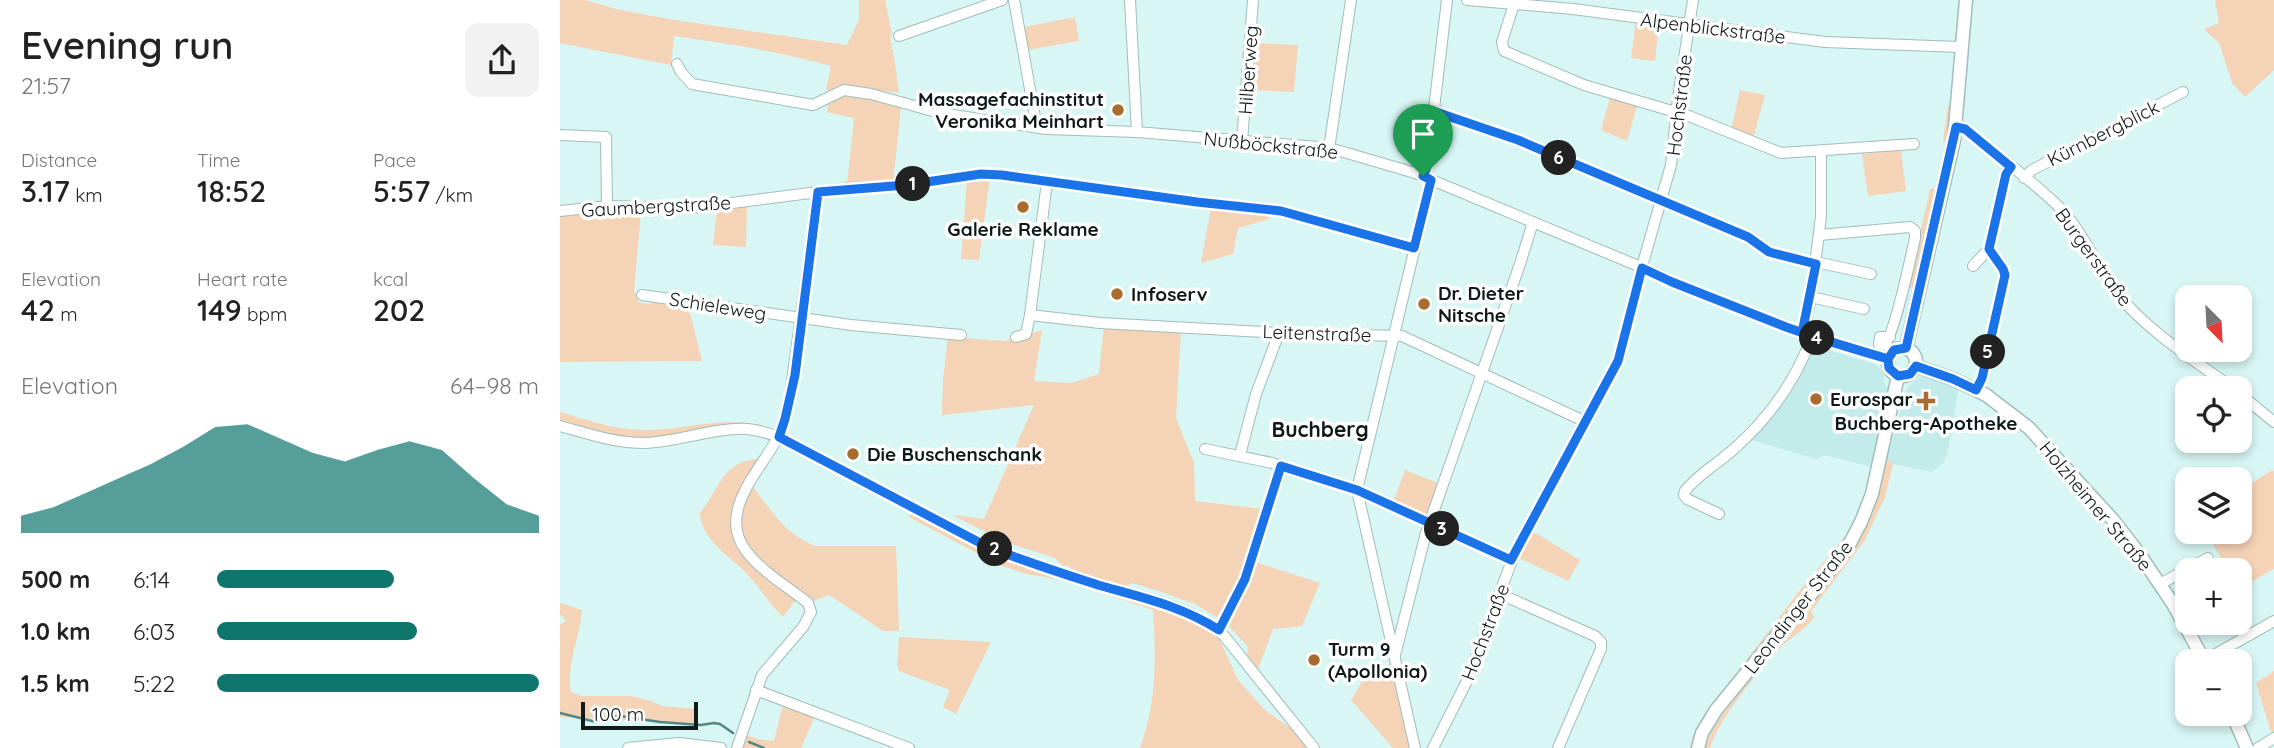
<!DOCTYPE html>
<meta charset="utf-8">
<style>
body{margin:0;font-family:Quicksand,sans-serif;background:#f2f2f2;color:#222;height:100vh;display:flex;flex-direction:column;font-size:26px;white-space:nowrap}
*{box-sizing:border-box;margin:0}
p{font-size:23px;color:#767676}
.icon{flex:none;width:38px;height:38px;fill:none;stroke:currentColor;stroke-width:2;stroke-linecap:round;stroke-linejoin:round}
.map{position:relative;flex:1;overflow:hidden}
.side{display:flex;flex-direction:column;background:#fff;width:560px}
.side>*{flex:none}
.needle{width:46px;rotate:156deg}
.controls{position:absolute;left:1615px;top:285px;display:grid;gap:14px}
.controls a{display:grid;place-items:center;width:77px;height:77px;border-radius:14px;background:#fff;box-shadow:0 4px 10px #0003;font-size:35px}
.scale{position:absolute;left:21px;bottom:18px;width:117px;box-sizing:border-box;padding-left:7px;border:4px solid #0e1918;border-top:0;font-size:19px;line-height:24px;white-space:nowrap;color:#0e1918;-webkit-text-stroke:5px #fff;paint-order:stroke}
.pin{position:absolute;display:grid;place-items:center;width:60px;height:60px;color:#fff;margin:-72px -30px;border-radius:50% 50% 50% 0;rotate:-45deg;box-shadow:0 0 7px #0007}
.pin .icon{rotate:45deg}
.km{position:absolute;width:35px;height:35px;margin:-18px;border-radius:50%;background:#222;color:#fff;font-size:19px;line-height:35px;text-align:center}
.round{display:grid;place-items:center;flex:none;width:74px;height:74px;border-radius:14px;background:#f2f2f2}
.head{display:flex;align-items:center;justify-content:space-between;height:119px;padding:0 21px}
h1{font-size:38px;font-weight:600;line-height:52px}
.metrics{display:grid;grid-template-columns:repeat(3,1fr);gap:10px;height:119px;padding:7px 21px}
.metrics div{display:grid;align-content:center}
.metrics b{font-size:30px;font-weight:600}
.metrics small{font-size:19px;font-weight:400}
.metrics p{font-size:19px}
.chart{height:196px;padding:14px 21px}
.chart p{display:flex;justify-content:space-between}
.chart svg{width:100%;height:126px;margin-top:7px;fill:#0f766e;opacity:.7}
ul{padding:0 21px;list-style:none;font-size:23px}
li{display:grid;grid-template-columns:112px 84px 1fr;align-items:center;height:52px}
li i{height:18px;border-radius:9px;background:#0f766e}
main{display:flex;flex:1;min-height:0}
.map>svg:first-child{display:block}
.built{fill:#c3ebe9}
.green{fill:#f5d3b7}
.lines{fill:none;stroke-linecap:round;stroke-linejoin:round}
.stream{stroke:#538683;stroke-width:2.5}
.minor-casing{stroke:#a0bdbb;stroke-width:12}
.tertiary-casing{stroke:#a0bdbb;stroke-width:15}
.minor{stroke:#fff;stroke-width:10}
.tertiary{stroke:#fff;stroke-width:12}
.route-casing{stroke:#fff;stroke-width:14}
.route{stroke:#1a73e8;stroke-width:9}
.poi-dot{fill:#a86b30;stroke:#fff;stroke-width:2.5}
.labels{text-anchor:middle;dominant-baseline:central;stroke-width:7;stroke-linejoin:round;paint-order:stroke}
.street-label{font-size:19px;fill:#0e1918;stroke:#fff}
.poi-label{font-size:19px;font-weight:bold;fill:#0e1918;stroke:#fff;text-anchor:start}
.neighbourhood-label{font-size:21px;font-weight:bold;fill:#0e1918;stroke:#fff}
</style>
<main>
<section class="side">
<div class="head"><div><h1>Evening run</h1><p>21:57</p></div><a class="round"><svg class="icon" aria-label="share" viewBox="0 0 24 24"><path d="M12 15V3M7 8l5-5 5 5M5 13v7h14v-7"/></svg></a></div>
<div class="metrics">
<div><p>Distance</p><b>3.17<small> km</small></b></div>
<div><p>Time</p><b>18:52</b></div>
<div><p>Pace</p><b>5:57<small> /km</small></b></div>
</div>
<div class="metrics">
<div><p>Elevation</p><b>42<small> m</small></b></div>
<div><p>Heart rate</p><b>149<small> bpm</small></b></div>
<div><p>kcal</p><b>202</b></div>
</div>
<div class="chart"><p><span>Elevation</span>64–98 m</p>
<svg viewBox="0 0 160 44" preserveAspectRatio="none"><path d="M0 44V38L10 35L20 30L30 25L40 20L50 14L60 7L70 6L80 11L90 16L100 19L110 15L120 12L130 15L140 25L150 34L160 38V44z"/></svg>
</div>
<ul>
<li><b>500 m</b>6:14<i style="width:55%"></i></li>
<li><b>1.0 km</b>6:03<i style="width:62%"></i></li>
<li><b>1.5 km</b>5:22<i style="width:100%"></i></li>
</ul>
</section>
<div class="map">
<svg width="1714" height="748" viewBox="0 0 1714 748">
<rect width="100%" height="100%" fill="#d8f6f4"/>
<!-- built -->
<g class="built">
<polygon points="1255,343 1264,346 1264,349 1315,364 1323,372 1325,385 1329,387 1312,467 1264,455 1256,459 1192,440 1224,403 1248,361"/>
<polygon points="1361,376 1383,379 1383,382 1399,388 1387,455 1383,463 1372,472 1333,464 1327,458 1347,387"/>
</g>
<!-- green -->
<g class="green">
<path d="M0,0H26L56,9L108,19L287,45L299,20V0H325L332,34L330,37L332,47L330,49H333L339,93L279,85L272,91L266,90L271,66C220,51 168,44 114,36L111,65L0,43Z"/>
<polygon points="1655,0 1714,0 1714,70 1685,97 1672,83 1659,43 1644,29 1659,23"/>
<polygon points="515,17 519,41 468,50 464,27"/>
<polygon points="1076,20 1099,22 1095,61 1071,58"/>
<polygon points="693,43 738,45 734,92 690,90"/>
<polygon points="1180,90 1205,95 1193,139 1171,130"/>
<polygon points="280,94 310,98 341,107 333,182 287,184 294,118 267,112 269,101"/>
<polygon points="1050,98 1077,106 1067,141 1041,130"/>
<polygon points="1388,105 1392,110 1387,144 1355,283 1347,292 1370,189 1375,188 1385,143 1383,139"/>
<polygon points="1341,150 1346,191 1308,196 1302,154"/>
<polygon points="430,177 419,260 401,259 407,180"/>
<polygon points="187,204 186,247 153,245 157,209"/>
<polygon points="651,208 712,214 707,220 678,228 673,254 641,263"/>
<polygon points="46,210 81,211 74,291 79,303 90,304 94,300 128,305 142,361 0,362 0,215"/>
<polygon points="544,326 621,330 616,418 634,463 635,501 703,509 683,579 661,620 635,604 599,591 572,583 563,587 512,571 510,567 502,565 495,558 448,543 392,515 424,519 474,405 382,415 383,380 388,337 445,341 482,330 474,381 511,383 539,374"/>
<path d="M0,412C28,420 54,430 84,430C127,431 176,411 216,431C174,417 142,433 100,437C65,441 33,429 0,420Z"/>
<path d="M1327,458L1333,464L1325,497L1305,540L1251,611L1254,617C1247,629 1232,636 1222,646C1202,665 1156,723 1150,748H1145L1152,731L1163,714L1296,546L1313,513Z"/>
<path d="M200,459L179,494L175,533L237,598L223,617C209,604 200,587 187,574C171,557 141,540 140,513C160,488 163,460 200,459Z"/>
<polygon points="845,470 880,484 867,518 833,503"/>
<polygon points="1712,470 1714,472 1714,569 1680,588 1680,570 1668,570 1646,532 1680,532 1680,491"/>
<path d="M191,484C209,508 227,537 256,546H336L339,631H323L269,595L253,601L248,600C220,578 172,552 181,509C182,501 188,492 191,484Z"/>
<path d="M351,513L425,550L610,609L637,620L657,634L678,680L705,710L735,731L749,748H580C597,702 596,658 593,610L504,580L466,574L439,565L349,517Z"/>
<polygon points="1296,523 1289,536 1133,748 1130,748 1133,736 1145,714 1237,594"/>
<polygon points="972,531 1020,560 1008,581 959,558"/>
<polygon points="695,562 760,583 742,626 713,629 698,669 687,655 688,647 667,624 688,583"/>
<path d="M0,603L22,610C20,638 6,664 11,692L21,696H71L91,701L102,706L136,709L138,719L134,723L0,717V624L6,622L3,616L0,615Z"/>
<polygon points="339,637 431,642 396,714 383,707 390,690 339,671 337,665"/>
<polygon points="832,663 851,748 833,748 791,700 810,669"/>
<polygon points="1714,671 1714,734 1712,735 1696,683"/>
<polygon points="223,705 255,716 241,748 182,748 185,734 197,739 214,741"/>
</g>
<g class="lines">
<!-- stream -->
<g class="stream">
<polyline points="0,713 36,722 43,718 60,716 100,722 141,725 154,723 160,724 173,733"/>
<polyline points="189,742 204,748"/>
</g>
<defs>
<g id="minor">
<polyline points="454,0 475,117 474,126"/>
<polyline points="570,0 577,132"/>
<polyline points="907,0 1013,9 1265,42 1400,47"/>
<polyline points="954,4 942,42 944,51 1024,85 1129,116 1221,153 1354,144"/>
<polyline points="339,36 442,0"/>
<polyline points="117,64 121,72 132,84 253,105 284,90 311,94 380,113 486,129 577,132 758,147 780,151 855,173 1100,275 1112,282 1243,333 1328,359"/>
<polyline points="873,111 958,140 1189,238 1209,252 1256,264"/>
<path d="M1396,127L1405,129C1436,155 1471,179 1500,208C1524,233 1536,266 1557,293C1586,330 1635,361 1673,388"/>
<polyline points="0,135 46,137 47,206"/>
<polyline points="682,141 693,0"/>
<polyline points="769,149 791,0"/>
<polyline points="863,176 867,167 887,0"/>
<polyline points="1464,178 1472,170 1623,92"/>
<polyline points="0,211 47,206 133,208 289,188 346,185 420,174 442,175 637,202 721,211 854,248"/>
<path d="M1259,235L1350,227L1355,231V238C1351,256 1334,337 1324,345L1319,344L1320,337H1330"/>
<polyline points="1256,262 1311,274"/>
<polyline points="1413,266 1429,249 1446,172 1451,167"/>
<polyline points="82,295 291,325 401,335"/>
<polyline points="1251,297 1304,309"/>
<polyline points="470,315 540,323 719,333 842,336 1026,422"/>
<polyline points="1243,333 1251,297 1261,216 1261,151"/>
<polyline points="456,337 466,334 470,315 487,182"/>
<polyline points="1416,390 1422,378 1445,275 1443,269 1429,249"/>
<polyline points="1680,394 1714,422"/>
<path d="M0,426C28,434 55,443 85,443C117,442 157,427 187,429C198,430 208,433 219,437L426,546C463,561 500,573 538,584C577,596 638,607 665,637L754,748"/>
<polyline points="645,449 712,463 797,490 951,560"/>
<polyline points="680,455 696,394 719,333"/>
<path d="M1159,514L1127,499L1124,495L1125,491C1138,474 1159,463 1175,448C1210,417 1236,380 1252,336"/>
<polyline points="1600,584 1648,558"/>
<polyline points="940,594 1035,636 1041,642 1041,649 998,748"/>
<polyline points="659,630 685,579 721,466"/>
<polyline points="835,655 866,533 960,264 973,222"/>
<polyline points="1645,660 1714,621"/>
<polyline points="196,690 349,748"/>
<polyline points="68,748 119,743 161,748"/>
<path d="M177,748L202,675L243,627L251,612L248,603C228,587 202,572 186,551C157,512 199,472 217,439C223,428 226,416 229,403L258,192"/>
<polyline points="855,748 797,490 871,180"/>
<polyline points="873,748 906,683 957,547 1058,361 1079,277 1111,165 1118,98 1133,0"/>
<polyline points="1698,748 1714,738"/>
</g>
<g id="tertiary">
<circle cx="1342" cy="362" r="14"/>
<polyline points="1346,348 1394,140 1406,0"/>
<polyline points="1356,366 1393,379 1426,395 1469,428 1553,520 1578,552 1613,604 1645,662"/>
<polyline points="1672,714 1687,748"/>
<polyline points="1138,748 1142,733 1156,710 1260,583 1290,543 1301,522 1312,494 1338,376"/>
</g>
</defs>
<!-- minor casing -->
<use href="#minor" class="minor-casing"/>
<!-- tertiary casing -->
<use href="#tertiary" class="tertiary-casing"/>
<!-- minor -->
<use href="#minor" class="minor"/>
<!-- tertiary -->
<use href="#tertiary" class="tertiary"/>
</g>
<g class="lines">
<defs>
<path id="route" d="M863,176L871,180L854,248L721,211L637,202L442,175L421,174L346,185L258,192L235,375L225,419L219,437L426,546C463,561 501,573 538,585C580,597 622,606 659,630L685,579L721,466L797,490L951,560L1058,361L1082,268L1112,282L1226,327C1259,339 1294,349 1328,359L1334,350L1346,348L1396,127L1405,129L1451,167L1446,174L1429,249L1443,269L1445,275L1422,378L1416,390L1393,379L1356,366L1350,374L1338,376L1329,368L1328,359L1242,333L1256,264L1209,252L1188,237L958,140L873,111L867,167L863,176"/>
</defs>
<!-- route casing -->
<use href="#route" class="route-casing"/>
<!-- route -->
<use href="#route" class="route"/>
</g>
<!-- markers -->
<g class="poi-dot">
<circle cx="558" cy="110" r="7"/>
<circle cx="463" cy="207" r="7"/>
<circle cx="557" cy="294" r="7"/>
<circle cx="864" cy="304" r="7"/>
<circle cx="1256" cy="399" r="7"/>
<path d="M1362.5 390.5h7v7h7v7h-7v7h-7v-7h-7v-7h7z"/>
<circle cx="293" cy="454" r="7"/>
<circle cx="754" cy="660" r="7"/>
</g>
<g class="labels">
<!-- street labels -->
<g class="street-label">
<text transform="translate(1153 28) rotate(7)">Alpenblickstraße</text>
<text transform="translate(688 70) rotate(-86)">Hilberweg</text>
<text transform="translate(1119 105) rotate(-83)">Hochstraße</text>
<text transform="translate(1543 133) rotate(-27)">Kürnbergblick</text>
<text transform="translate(711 145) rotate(6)">Nußböckstraße</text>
<text transform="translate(96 206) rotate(-3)">Gaumbergstraße</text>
<text transform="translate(1534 257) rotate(54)">Burgerstraße</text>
<text transform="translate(158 306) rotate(9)">Schieleweg</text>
<text transform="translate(757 333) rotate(2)">Leitenstraße</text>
<text transform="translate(1536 506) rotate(50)">Holzheimer Straße</text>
<text transform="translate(1238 607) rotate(-52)">Leondinger Straße</text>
<text transform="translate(925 632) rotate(-69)">Hochstraße</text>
</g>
<!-- poi labels -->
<g class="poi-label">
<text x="544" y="99" text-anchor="end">Massagefachinstitut<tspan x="544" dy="22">Veronika Meinhart</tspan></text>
<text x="463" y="229" text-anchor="middle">Galerie Reklame</text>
<text x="878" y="293">Dr. Dieter<tspan x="878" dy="22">Nitsche</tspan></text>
<text x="571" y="294">Infoserv</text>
<text x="1270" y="399">Eurospar</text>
<text x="1366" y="423" text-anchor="middle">Buchberg-Apotheke</text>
<text x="307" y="454">Die Buschenschank</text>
<text x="768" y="649">Turm 9<tspan x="768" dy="22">(Apollonia)</tspan></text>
</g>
<!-- neighbourhood labels -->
<g class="neighbourhood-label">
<text x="760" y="429">Buchberg</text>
</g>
</g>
</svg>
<div class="controls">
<a><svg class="needle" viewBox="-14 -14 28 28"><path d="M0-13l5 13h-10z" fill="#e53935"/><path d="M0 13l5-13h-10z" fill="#767676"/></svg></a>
<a><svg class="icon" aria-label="locate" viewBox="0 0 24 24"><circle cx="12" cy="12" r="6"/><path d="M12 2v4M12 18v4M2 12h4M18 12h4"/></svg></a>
<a><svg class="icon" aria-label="layers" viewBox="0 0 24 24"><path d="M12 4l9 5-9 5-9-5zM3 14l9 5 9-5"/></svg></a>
<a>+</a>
<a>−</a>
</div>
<div class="scale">100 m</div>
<div class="pin" style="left:863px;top:176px;background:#1e9e55"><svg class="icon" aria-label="arrive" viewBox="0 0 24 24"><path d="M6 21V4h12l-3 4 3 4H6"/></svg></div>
<b class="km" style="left:353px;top:184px">1</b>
<b class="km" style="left:435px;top:549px">2</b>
<b class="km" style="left:882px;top:529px">3</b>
<b class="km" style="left:1257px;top:338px">4</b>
<b class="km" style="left:1428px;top:352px">5</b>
<b class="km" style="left:999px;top:158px">6</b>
</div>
</main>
